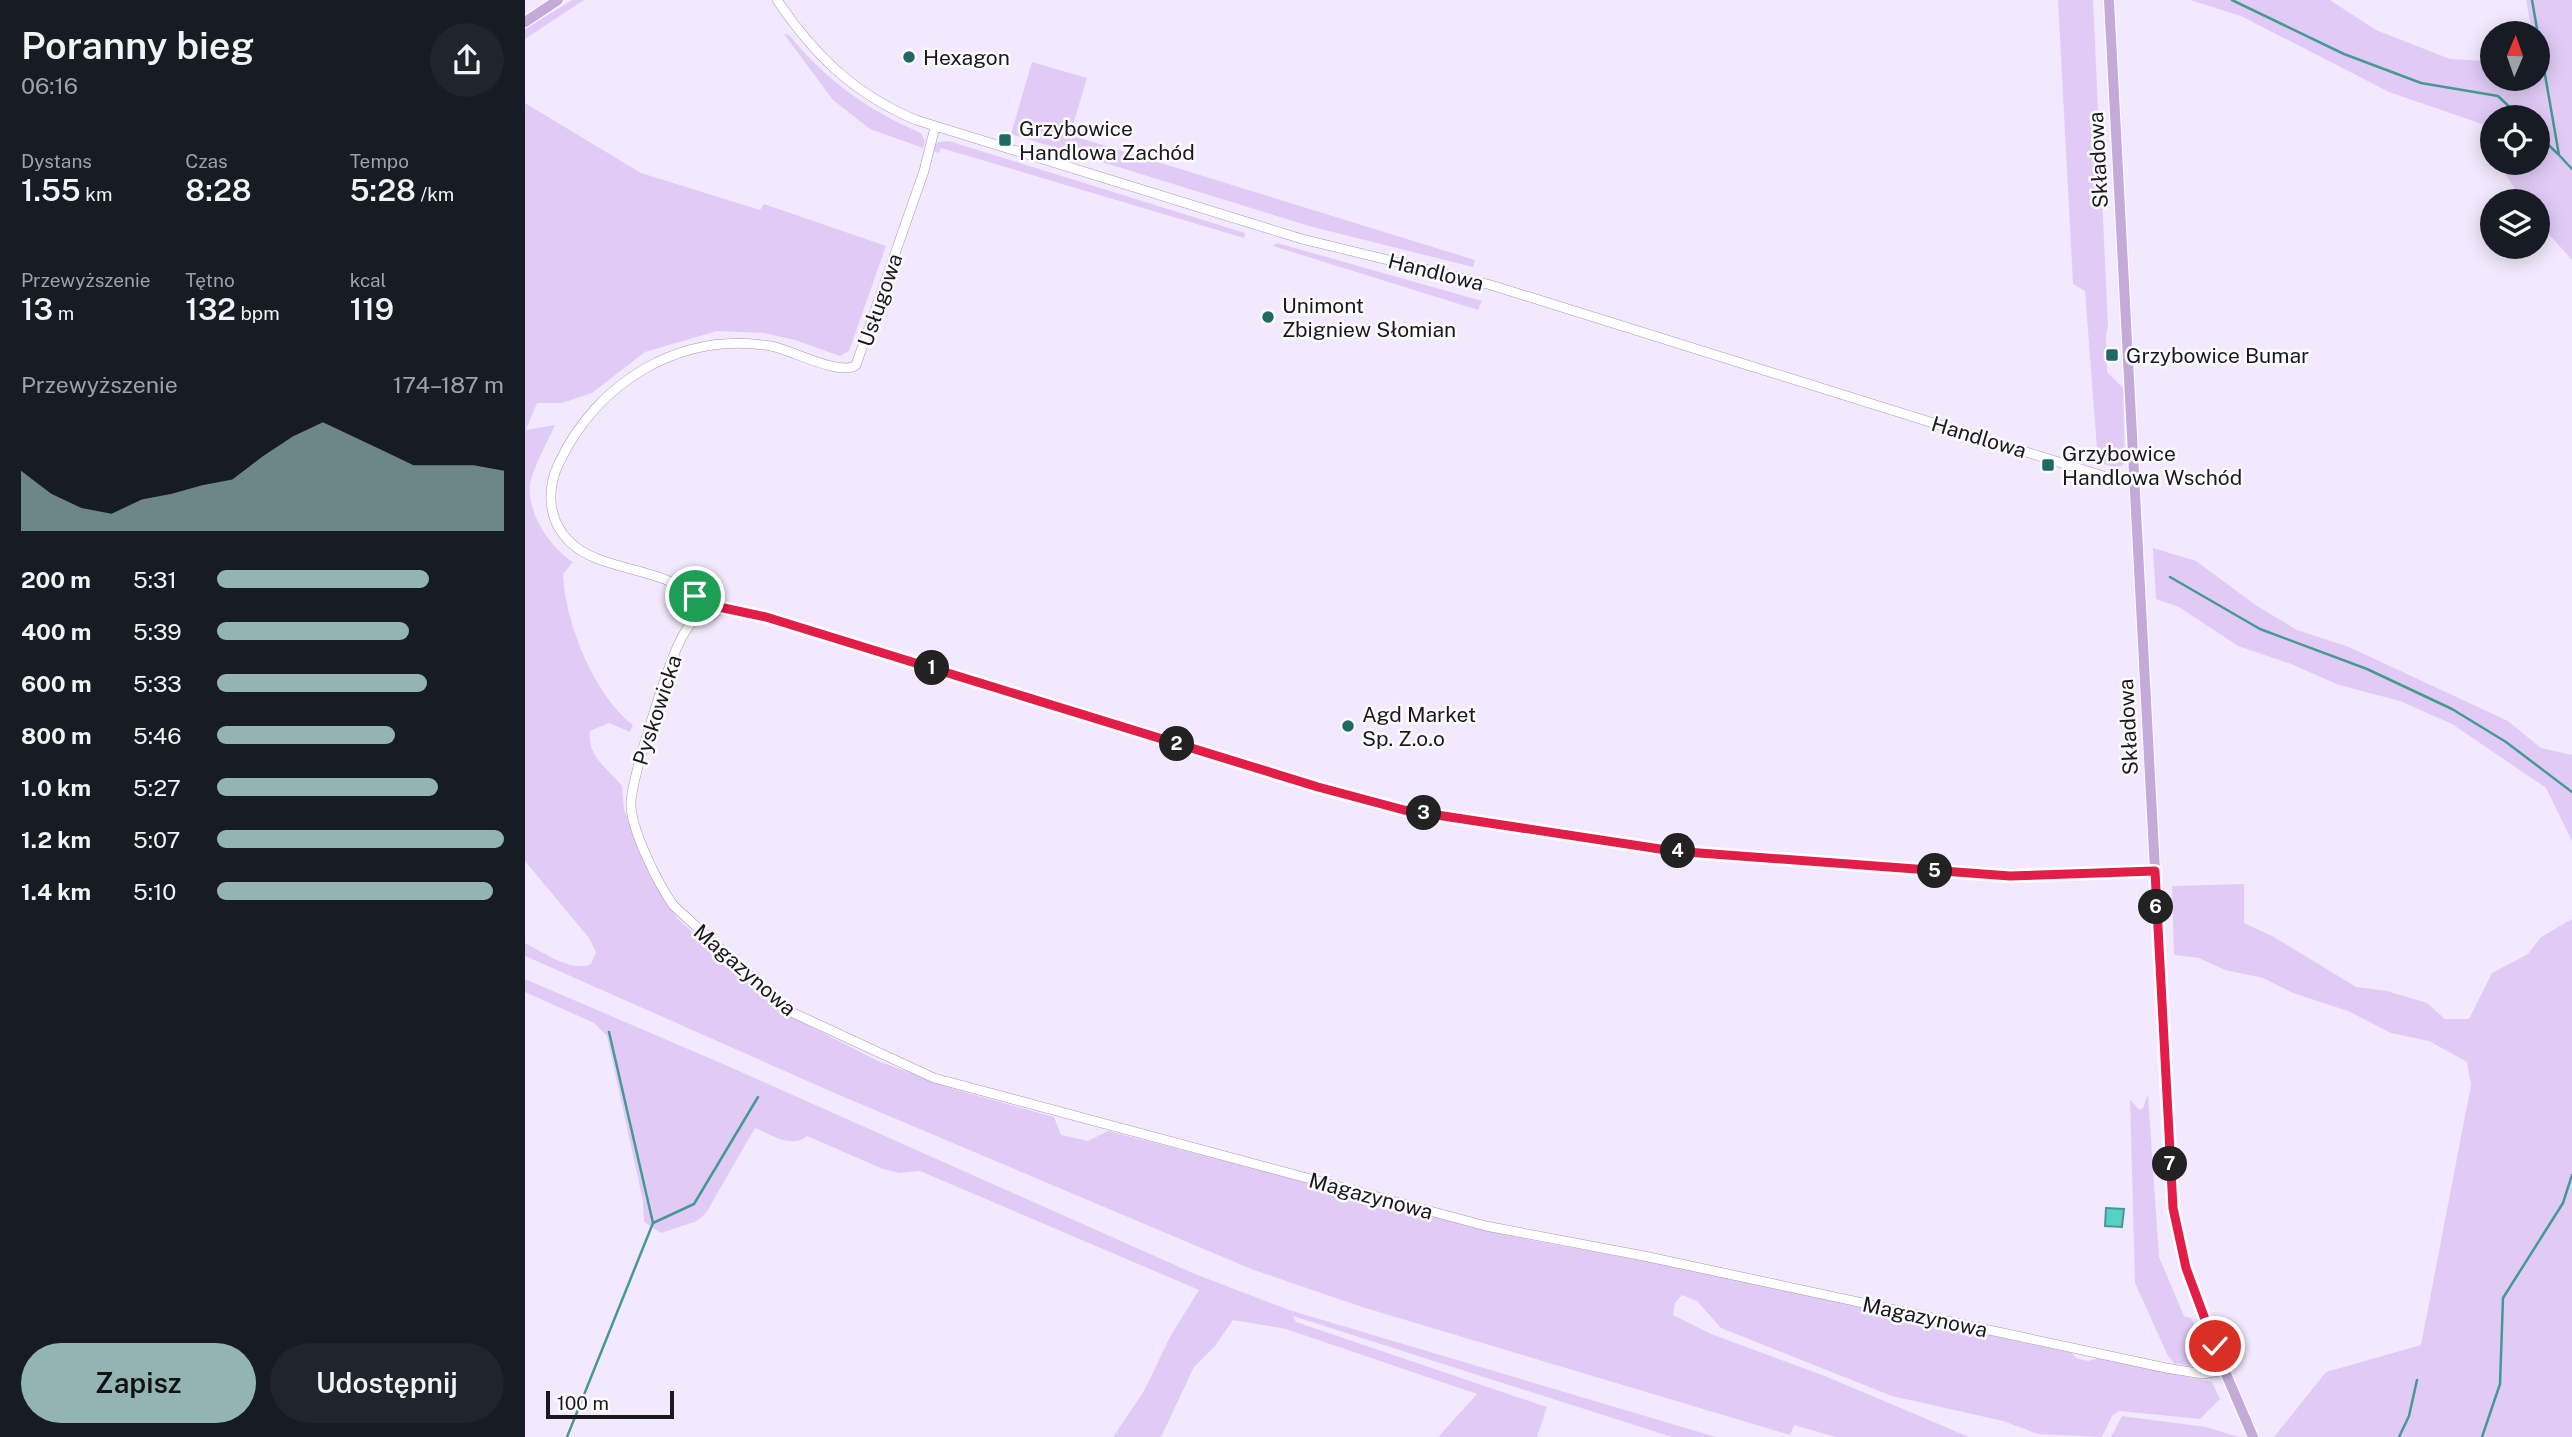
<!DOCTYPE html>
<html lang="pl">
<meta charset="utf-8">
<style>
body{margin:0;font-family:"Public Sans",sans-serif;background:#20242c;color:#f1f3f6;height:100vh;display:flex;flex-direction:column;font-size:26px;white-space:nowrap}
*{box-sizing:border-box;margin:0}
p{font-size:23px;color:#9ea1a6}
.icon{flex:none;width:38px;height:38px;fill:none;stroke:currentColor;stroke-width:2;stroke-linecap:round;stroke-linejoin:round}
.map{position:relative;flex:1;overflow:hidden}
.drawer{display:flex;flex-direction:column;background:#171b24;width:525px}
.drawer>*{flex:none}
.needle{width:46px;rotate:2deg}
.fabs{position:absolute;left:1955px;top:21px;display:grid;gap:14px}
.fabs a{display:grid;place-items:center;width:70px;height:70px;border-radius:50%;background:#171b24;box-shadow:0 4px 18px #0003;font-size:35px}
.scale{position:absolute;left:21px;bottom:18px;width:128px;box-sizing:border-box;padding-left:7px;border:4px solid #1b171f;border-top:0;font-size:19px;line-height:24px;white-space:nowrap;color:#1b171f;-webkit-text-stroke:5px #fbfbfb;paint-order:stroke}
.pin{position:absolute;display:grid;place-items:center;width:60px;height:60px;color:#fff;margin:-30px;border:4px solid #fff;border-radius:50%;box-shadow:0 2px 7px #0007}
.km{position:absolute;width:35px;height:35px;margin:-18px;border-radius:50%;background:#222;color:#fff;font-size:19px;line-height:35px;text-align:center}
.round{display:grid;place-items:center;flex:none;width:74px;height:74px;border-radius:37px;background:#20242c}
.head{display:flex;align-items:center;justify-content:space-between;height:119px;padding:0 21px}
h1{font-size:38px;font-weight:600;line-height:52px}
.metrics{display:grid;grid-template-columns:repeat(3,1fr);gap:10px;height:119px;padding:7px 21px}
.metrics div{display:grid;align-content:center}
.metrics b{font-size:30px;font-weight:600}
.metrics small{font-size:19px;font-weight:400}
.metrics p{font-size:19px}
.chart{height:196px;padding:14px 21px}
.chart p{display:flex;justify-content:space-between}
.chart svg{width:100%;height:126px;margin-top:7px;fill:#92b5b4;opacity:.7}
.cta{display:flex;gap:14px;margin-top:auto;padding:14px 21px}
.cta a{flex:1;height:80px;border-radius:42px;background:#92b5b4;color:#111;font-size:28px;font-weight:600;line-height:80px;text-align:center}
.cta a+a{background:#20242c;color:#f1f3f6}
ul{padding:0 21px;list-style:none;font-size:23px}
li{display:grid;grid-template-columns:112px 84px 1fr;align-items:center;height:52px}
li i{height:18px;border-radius:9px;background:#92b5b4}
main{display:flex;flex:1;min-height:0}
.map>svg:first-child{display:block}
.green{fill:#e1cbf6}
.water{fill:#57d1c7;stroke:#459995;stroke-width:2}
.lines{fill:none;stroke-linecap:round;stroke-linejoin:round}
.stream{stroke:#459995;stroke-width:2.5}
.minor-casing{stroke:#a498b0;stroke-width:10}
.major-casing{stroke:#fff;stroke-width:12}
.minor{stroke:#fff;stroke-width:9}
.major{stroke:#c4aad9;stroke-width:10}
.route-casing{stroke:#fff;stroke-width:14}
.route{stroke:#e11d48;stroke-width:9}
.poi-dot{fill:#1f6a64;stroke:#fbfbfb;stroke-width:2.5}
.labels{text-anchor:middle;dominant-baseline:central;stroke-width:5;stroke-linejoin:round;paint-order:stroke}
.poi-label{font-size:21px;fill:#1b171f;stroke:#fbfbfb;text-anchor:start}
.street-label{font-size:21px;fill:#1b171f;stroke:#fbfbfb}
</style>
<main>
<section class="drawer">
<div class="head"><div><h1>Poranny bieg</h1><p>06:16</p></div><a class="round"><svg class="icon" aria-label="share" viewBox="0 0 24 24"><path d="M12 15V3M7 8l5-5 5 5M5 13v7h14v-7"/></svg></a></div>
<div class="metrics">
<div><p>Dystans</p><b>1.55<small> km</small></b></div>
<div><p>Czas</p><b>8:28</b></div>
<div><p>Tempo</p><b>5:28<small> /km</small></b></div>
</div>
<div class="metrics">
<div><p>Przewyższenie</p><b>13<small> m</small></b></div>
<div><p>Tętno</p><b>132<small> bpm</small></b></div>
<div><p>kcal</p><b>119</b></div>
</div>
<div class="chart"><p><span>Przewyższenie</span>174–187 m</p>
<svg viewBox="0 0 160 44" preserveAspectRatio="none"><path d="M0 44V23L10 31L20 36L30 38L40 33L50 31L60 28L70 26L80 18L90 11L100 6L110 11L120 16L130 21L140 21L150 21L160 23V44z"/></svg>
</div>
<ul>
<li><b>200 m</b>5:31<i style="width:74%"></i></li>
<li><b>400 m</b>5:39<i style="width:67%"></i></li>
<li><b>600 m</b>5:33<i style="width:73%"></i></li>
<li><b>800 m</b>5:46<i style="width:62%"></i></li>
<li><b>1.0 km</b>5:27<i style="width:77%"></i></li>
<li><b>1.2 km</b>5:07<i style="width:100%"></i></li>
<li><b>1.4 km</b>5:10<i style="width:96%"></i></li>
</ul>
<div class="cta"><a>Zapisz</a><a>Udostępnij</a></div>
</section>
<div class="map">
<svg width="2047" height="1437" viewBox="0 0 2047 1437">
<rect width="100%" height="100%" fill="#f3e9fe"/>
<!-- green -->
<g class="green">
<polygon points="47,0 59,0 0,39 0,29"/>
<polygon points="1533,0 1568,0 1583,326 1581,336 1582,372 1598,388 1600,463 1593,469 1573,462 1560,291 1548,284"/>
<polygon points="1665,0 1805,0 1851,30 1925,59 1962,61 1967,63 1967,79 2012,79 2012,33 2007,33 2001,0 2047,0 2047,260 2013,222 2012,201 1998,201 1973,163 2012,163 2012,117 1967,117 1967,148 1957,124 1864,92 1716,16"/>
<path d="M259,34L264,35C301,80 342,110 396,133L400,141L398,148L345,129L308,100Z"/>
<polygon points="507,62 562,78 545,135 950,260 948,267 784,226 486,134"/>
<path d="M0,103L116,173L235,210L239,204L361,246L324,351L315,356L270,340L239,333L192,331L120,352L67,393L37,403H12L1,430L30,425C23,441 6,471 5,487C3,515 26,548 48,562L38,574C40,622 69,695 108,725L105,732L84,723L65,731C62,757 82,767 97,786L99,810L128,879L152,918L253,1010L353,1061L432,1090L529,1117L536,1135L563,1141L583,1131L1005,1240L1146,1266L1547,1353L1551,1358L1563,1361L1573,1358L1687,1382L1695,1399L1675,1419L1594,1411L1587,1416L1577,1437L1513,1434L1478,1421L1367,1396L1196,1328L1172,1301L1157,1295L1150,1303L1148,1315L1186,1334L1300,1376L1444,1437H1311L1269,1425L1265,1435L837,1307L726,1269L314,1095L0,956V943C18,952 47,973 66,964L71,952L64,938L0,861Z"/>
<polygon points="424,141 720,233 719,238 416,148 414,153 407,151 413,142"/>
<polygon points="752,243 957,301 953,310 748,246"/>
<polygon points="1628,548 1671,561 1732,606 1772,630 1824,647 1983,721 2016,748 2047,755 2047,841 2021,788 1927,724 1875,701 1814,685 1766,664 1713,646 1654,607 1631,599"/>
<polygon points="1719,884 1719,923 1749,937 1831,987 1862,991 1902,1003 1920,1019 1944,1019 1967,973 2003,954 2016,937 2047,919 2047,1437 1749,1437 1801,1372 1896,1345 1946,1085 1942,1062 1904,1041 1866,1033 1823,1011 1768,993 1738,978 1700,970 1674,958 1649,955 1647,886"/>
<path d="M0,979L205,1067L670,1274L764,1310L1191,1437H1147L768,1316L771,1322L1022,1407L1012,1437H913L952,1394L761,1329L708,1320L690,1346L669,1367L636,1437H588L619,1391L646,1335L674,1290L395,1171L374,1173L358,1169L282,1136C268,1149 246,1135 230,1128L181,1213L172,1221L136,1233L119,1222L118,1201L82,1036L69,1023L0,992Z"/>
<path d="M1623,1094L1634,1257L1659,1316L1666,1318C1673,1333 1688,1352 1679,1368L1649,1363L1643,1356L1610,1283L1605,1099L1614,1110L1618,1108Z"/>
<polygon points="1597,1416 1681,1427 1714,1437 1586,1437"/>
</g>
<!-- water -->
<polygon class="water" points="1581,1208 1599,1209 1597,1227 1580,1226"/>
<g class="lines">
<!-- stream -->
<g class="stream">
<polyline points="1707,0 1819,54 1896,83 1973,96 1995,117"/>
<polyline points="2007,0 2034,155 2047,169"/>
<polyline points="2012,134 2033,154"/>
<polyline points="1645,577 1735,629 1842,669 1927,709 1981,742 2047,792"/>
<polyline points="128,1223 169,1204 233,1097"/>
<polyline points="42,1437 128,1223 84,1032"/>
<polyline points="1874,1437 1884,1416 1892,1380"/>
<polyline points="1957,1437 1975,1384 1978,1298 2038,1203 2047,1175"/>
</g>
<defs>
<g id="minor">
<path d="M252,0C289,55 329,94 391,120L777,239L966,285L1591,480H1610"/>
<circle cx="181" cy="604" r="13"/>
<path d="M170,596C133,566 74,571 45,542C23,521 21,490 34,463C72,382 155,331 246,346C267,350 316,377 331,365L399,171L410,127"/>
<polyline points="194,607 241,617 793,787 879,810 1148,851 1485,876 1630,871"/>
<path d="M172,615C166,623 159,632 155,641C143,665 104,785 106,806C107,832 133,883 148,905L262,1010L409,1078L961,1226L1119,1256L1641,1368L1678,1374L1700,1370"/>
</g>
<g id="major">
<path d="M1584,0L1647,1193C1655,1279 1695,1358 1728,1437"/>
<polyline points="0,22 33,0"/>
</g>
</defs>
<!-- minor casing -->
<use href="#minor" class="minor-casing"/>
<!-- major casing -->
<use href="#major" class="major-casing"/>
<!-- minor -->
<use href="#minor" class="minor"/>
<!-- major -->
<use href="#major" class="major"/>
</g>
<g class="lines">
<defs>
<polyline id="route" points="170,596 176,592 187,592 194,607 241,617 793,787 879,810 1148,851 1485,876 1630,871 1648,1208 1661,1268 1690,1346"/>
</defs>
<!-- route casing -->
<use href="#route" class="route-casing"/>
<!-- route -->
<use href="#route" class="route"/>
</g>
<!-- markers -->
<g class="poi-dot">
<circle cx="384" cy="57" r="7"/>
<rect x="473" y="133" width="14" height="14" rx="3.5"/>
<circle cx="743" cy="317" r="7"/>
<rect x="1580" y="348" width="14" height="14" rx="3.5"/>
<rect x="1516" y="458" width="14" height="14" rx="3.5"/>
<circle cx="823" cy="726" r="7"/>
</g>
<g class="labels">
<!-- poi labels -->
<g class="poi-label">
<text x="398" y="57">Hexagon</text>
<text x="494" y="128">Grzybowice<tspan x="494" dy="24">Handlowa Zachód</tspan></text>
<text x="757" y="305">Unimont<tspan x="757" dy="24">Zbigniew Słomian</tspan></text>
<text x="1601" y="355">Grzybowice Bumar</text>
<text x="1537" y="453">Grzybowice<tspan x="1537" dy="24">Handlowa Wschód</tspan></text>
<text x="837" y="714">Agd Market<tspan x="837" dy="24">Sp. Z.o.o</tspan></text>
</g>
<!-- street labels -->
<g class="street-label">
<text transform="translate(1573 160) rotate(-93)">Składowa</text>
<text transform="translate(911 272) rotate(14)">Handlowa</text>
<text transform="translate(355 300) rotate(-71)">Usługowa</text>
<text transform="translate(1454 437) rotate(17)">Handlowa</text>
<text transform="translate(132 710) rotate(-72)">Pyskowicka</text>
<text transform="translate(1603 727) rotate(-93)">Składowa</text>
<text transform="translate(220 970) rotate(41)">Magazynowa</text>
<text transform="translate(846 1196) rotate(15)">Magazynowa</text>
<text transform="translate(1400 1317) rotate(12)">Magazynowa</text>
</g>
</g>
</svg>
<div class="fabs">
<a><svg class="needle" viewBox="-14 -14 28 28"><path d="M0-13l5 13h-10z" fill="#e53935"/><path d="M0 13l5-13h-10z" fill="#9ea1a6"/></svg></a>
<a><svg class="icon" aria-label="locate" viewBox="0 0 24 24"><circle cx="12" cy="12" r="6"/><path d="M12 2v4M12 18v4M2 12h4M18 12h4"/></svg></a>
<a><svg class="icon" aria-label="layers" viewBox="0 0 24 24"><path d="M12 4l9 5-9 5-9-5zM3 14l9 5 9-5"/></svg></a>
</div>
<div class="scale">100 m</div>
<div class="pin" style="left:170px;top:596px;background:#1e9e55"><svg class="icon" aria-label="arrive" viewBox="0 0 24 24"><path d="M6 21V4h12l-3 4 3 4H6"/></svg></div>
<div class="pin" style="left:1690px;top:1346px;background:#d93025"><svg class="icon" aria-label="check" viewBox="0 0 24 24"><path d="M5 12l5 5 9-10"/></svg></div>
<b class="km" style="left:407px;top:668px">1</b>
<b class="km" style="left:652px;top:744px">2</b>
<b class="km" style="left:899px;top:813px">3</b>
<b class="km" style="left:1153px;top:851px">4</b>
<b class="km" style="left:1410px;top:871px">5</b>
<b class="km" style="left:1631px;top:907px">6</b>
<b class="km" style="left:1645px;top:1164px">7</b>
</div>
</main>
